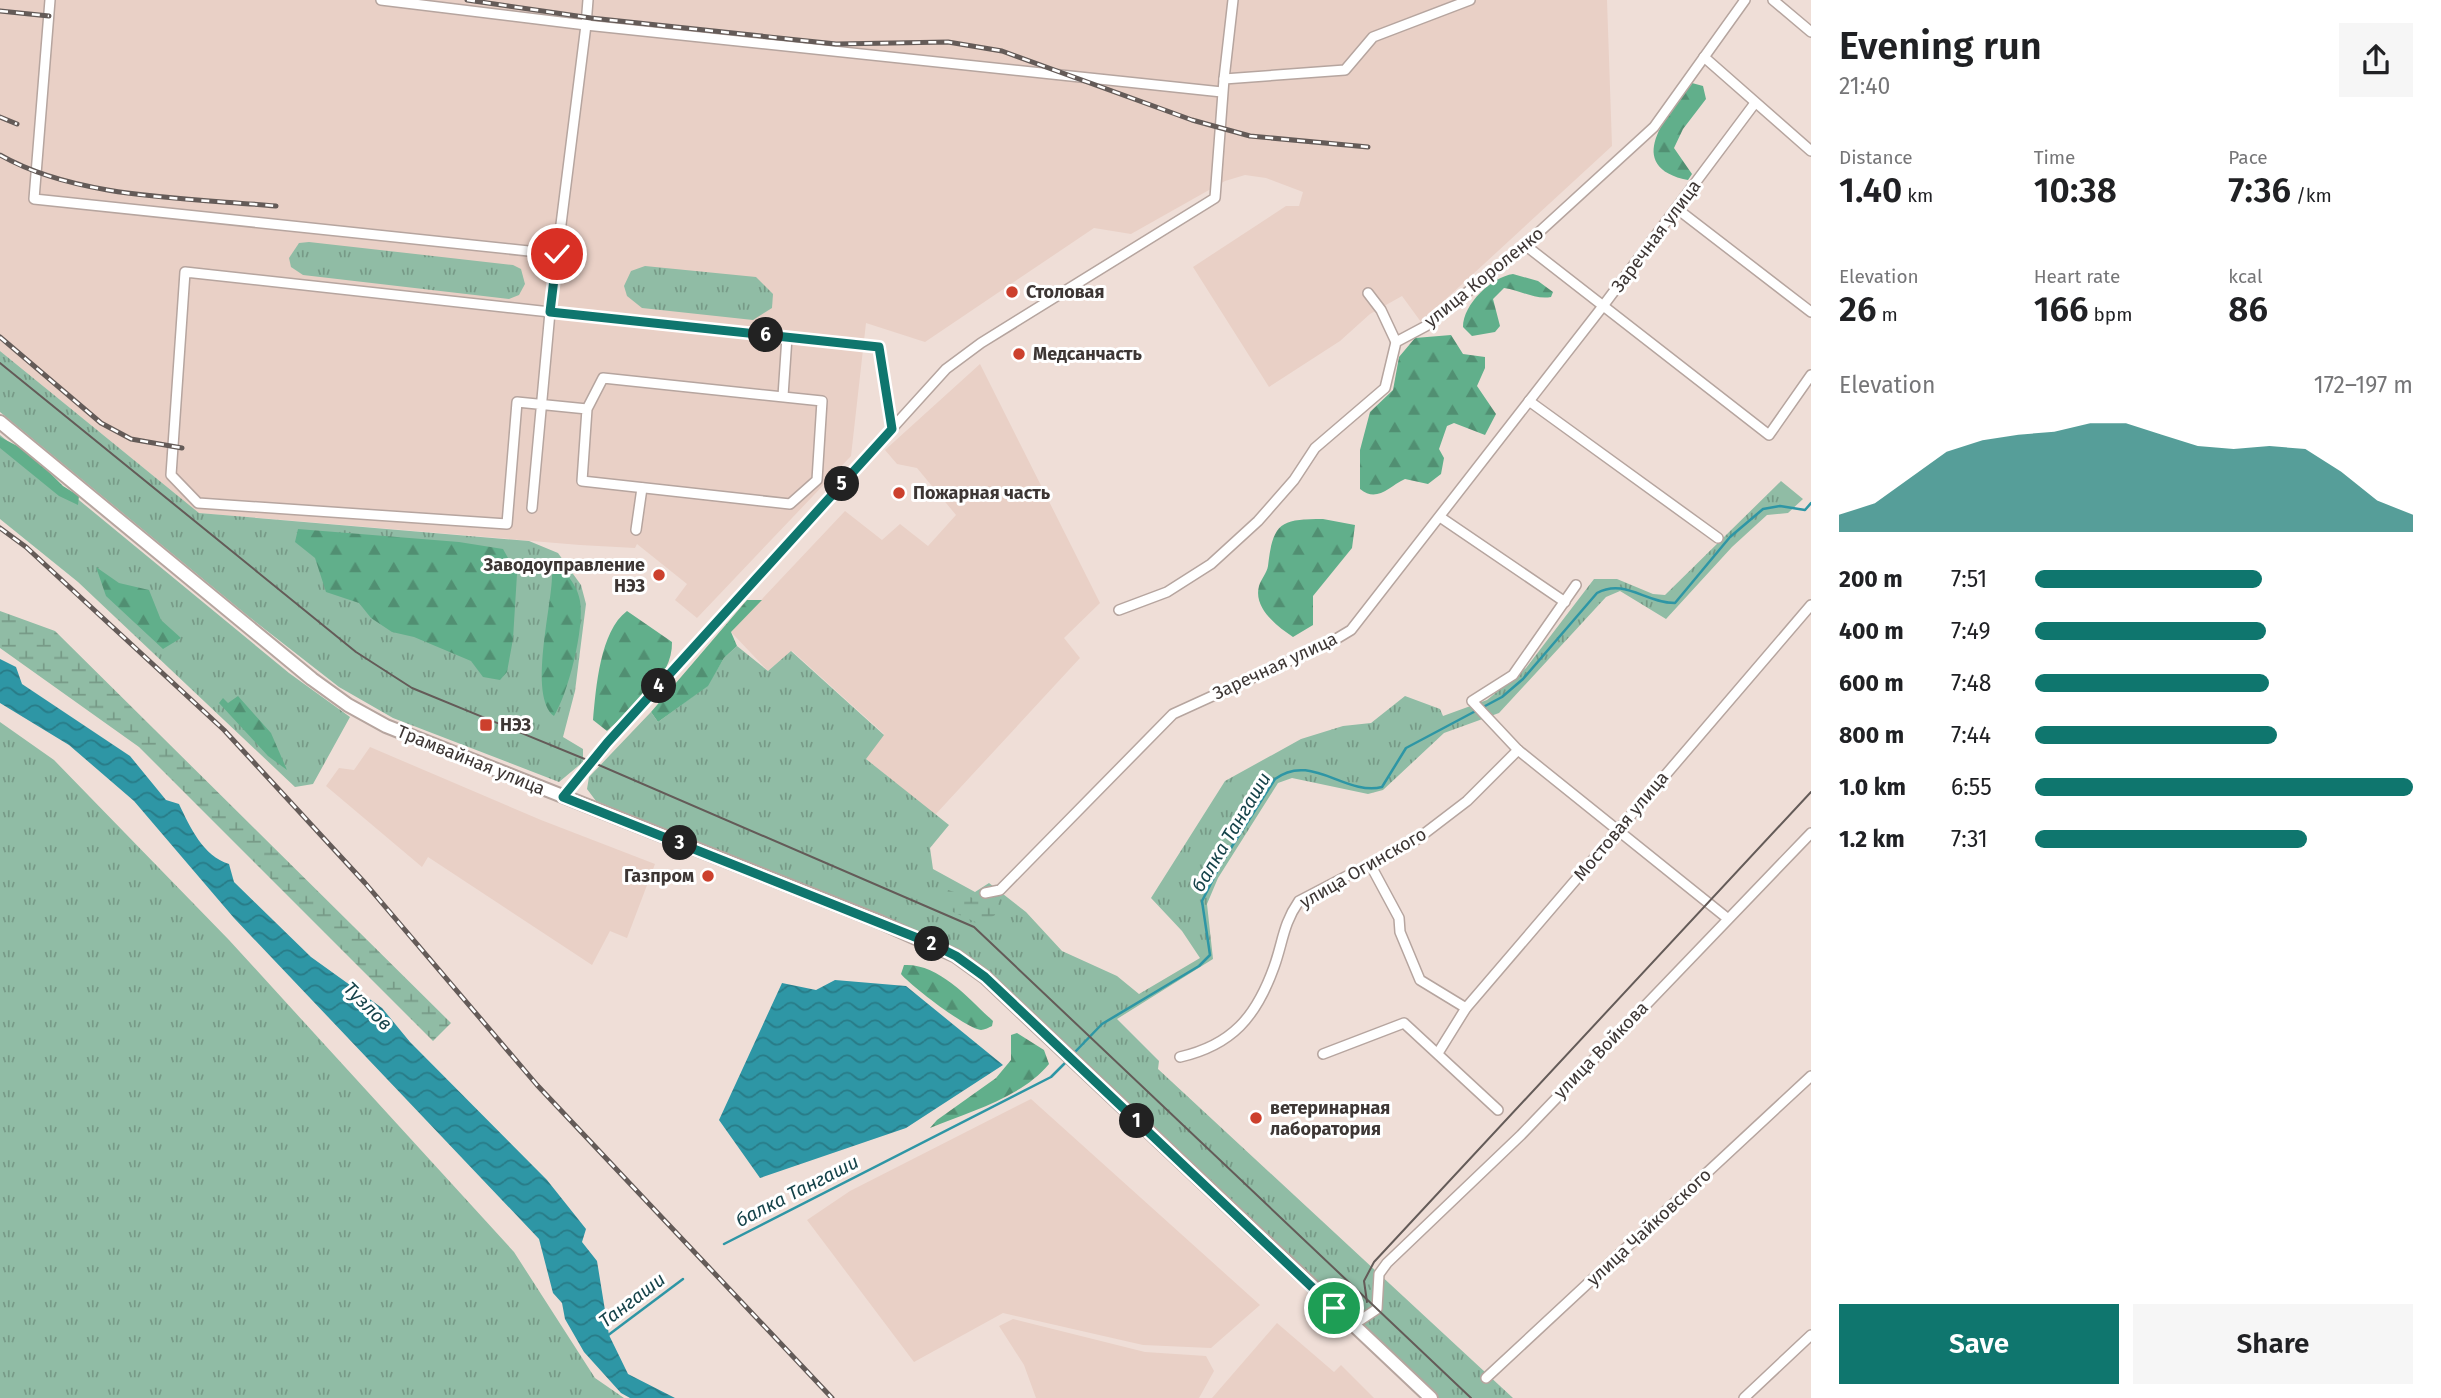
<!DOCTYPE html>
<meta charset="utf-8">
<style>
body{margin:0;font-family:"Fira Sans",sans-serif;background:#f6f6f6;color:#202124;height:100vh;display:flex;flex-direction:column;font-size:26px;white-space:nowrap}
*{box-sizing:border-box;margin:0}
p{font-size:23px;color:#757577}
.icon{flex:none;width:38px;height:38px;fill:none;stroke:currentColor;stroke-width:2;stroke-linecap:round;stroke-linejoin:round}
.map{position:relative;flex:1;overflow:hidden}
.details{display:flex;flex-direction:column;background:#fff;width:630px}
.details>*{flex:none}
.pin{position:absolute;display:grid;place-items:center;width:60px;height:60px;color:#fff;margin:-30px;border:4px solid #fff;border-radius:50%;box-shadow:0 2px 7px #0007}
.km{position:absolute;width:35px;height:35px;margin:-18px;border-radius:50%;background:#222;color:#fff;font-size:19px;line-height:35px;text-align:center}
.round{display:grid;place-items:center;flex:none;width:74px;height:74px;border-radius:0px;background:#f6f6f6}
.overview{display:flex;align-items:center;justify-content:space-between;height:119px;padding:0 28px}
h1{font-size:38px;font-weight:600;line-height:52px}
.stats{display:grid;grid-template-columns:repeat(3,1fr);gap:10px;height:119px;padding:7px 28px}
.stats div{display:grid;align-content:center}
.stats b{font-size:35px;font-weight:600}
.stats small{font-size:19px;font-weight:400}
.stats p{font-size:19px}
.chart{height:196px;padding:14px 28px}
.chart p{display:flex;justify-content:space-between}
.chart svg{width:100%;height:126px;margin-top:7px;fill:#0f766e;opacity:.7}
.button{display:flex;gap:14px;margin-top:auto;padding:14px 28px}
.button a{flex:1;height:80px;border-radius:0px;background:#0f766e;color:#fff;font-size:28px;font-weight:600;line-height:80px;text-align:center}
.button a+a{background:#f6f6f6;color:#202124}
ul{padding:0 28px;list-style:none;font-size:23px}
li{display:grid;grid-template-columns:112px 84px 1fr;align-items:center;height:52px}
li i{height:18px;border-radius:9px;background:#0f766e}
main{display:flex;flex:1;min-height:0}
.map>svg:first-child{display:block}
.built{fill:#e9d0c6}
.grass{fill:url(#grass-tufts)}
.forest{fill:url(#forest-firs)}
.wetland{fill:url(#wetland-marsh)}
.water{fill:url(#water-waves)}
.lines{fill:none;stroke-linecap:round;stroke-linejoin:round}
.stream{stroke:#2e96a5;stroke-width:2.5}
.minor-casing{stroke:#b6a59f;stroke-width:12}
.major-casing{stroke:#b6a59f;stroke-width:16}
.minor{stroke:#fff;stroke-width:9}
.major{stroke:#fff;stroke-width:12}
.tram{stroke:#645b58;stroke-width:2}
.rail-casing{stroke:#645b58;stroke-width:5}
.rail{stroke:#fff;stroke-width:2.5;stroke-dasharray:8;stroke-linecap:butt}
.route-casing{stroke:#fff;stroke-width:14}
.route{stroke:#0f766e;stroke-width:9}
.poi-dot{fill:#cc402d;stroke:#fff;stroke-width:2.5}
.labels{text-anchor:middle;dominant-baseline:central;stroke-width:6;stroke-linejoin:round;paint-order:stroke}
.street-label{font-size:18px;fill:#3d3634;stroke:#fff}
.poi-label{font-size:18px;font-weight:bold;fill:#3d3634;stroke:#fff;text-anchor:start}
.water-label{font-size:19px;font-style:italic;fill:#16434a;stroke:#fff}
</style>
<main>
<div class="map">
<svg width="1811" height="1398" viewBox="0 0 1811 1398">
<defs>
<pattern id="grass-tufts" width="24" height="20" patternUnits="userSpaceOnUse" patternTransform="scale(1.75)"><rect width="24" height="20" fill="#90bca5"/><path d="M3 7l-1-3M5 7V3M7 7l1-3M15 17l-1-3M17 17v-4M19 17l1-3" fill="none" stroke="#779a87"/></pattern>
<pattern id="forest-firs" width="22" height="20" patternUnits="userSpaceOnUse" patternTransform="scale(1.75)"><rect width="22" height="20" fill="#61af8b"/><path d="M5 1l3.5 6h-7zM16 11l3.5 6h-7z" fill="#518f72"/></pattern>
<pattern id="wetland-marsh" width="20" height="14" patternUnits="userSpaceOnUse" patternTransform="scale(1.75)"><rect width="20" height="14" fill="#90bca5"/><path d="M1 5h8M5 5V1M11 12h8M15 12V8" fill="none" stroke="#779a87"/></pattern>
<pattern id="water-waves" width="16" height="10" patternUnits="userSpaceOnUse" patternTransform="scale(1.75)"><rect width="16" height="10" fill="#2e96a5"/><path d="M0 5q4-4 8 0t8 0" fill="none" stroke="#287b87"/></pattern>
</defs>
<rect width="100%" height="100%" fill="#efded7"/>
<!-- built -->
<g class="built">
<polygon points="0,0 1607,0 1612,146 1421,322 1402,296 1370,314 1340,341 1269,387 1193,267 1286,206 1299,206 1303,192 1266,178 1245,175 1225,181 1131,234 1094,228 925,342 866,323 851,456 697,618 675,600 687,584 637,544 635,548 580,545 199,513 0,351"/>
<polygon points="980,364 1100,603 1064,638 1080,658 935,815 865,758 884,734 792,651 768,671 731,632 845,511 882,540 900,524 928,546 956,515 917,468 897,464 885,450"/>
<polygon points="370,747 541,820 655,864 627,938 610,931 592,965 428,857 422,867 326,786 339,768 354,770"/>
<polygon points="1031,1099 1260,1305 1211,1348 1143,1345 1003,1313 914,1362 807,1220 850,1191"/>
<polygon points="1013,1319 1145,1352 1206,1356 1214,1371 1199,1398 1036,1398 1024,1365 999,1326"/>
<polygon points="1277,1323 1334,1372 1341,1365 1374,1398 1212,1398"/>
</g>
<!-- grass -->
<g class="grass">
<polygon points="309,242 513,265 521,269 525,284 519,295 509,299 303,275 291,267 289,258 299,243"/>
<polygon points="645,266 756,277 773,294 772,308 753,320 642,308 627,296 624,286 631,271"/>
<polygon points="0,351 199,513 529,541 558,553 581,585 586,604 575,691 563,737 583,749 583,762 559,782 393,718 339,687 248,616 0,412"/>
<polygon points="0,435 289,673 350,717 313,784 295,787 78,582 0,519"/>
<polygon points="1781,481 1803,499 1788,513 1767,515 1732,547 1666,619 1620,591 1606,597 1499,713 1444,733 1383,790 1368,794 1292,778 1278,783 1218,878 1207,904 1213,959 1117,1019 1159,1061 1158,1069 1513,1398 1438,1398 959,951 596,801 587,789 589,777 651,712 658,722 707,686 724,658 737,646 768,671 791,651 884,735 866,759 949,825 930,848 933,869 975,892 989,883 1026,912 1062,951 1117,976 1139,994 1200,958 1182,931 1151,898 1225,781 1301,739 1343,726 1371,723 1405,696 1440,709 1443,716 1487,700 1526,668 1594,579 1617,579 1653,594 1665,595"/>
<polygon points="0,722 54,760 229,940 514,1252 595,1378 624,1398 0,1398"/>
</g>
<!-- forest -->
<g class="forest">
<path d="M1692,83L1703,86L1706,99L1683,129L1674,148L1692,174L1688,180L1683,179C1622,163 1672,110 1692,83Z"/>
<path d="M1513,274L1538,281L1553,292L1551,297C1535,300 1520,290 1504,288L1493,299L1500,326L1495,332L1472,336L1463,327C1463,304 1492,277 1513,274Z"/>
<path d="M1451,335L1463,354L1485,357V368L1477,386L1496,414L1485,435L1454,423L1447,426L1439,449L1444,458L1441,474L1428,484L1405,479C1388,487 1377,503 1360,489V450L1370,412L1393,390L1399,357L1415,338Z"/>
<polygon points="0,437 29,452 63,486 79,496 78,505 59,496 0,448"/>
<path d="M1323,519L1355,525L1352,548L1313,596V625L1293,637C1277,626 1253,608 1259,586C1261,579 1267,573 1268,566C1273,523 1280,519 1323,519Z"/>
<polygon points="298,529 459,542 503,549 517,574 513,639 507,672 500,680 483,677 471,661 414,637 392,632 371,618 359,603 326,592 315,558 295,542"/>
<polygon points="96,567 119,583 149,590 161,620 181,638 163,649 106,596"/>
<path d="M557,570L565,572C572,581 578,589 580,601C585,627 568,694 554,716C528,696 552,607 552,575Z"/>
<polygon points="747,600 762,600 731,632 737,646 724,658 708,686 658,722 651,712"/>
<path d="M627,611L672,642C673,679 632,708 607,731L593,720C596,688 600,631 627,611Z"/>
<polygon points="238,696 271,733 287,770 268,756 219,703 223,698 228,703"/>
<path d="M904,965C939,963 969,999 993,1021L992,1026C990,1027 984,1030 981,1030C967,1029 911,986 901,974Z"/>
<path d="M1017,1033L1044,1050L1049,1064C1021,1098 970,1111 930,1128L937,1120L996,1078L1011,1060V1035Z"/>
</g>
<!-- wetland -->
<g class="wetland">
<polygon points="0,611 55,631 451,1023 433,1041 139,747 0,648"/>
<polygon points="948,890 976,899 999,897 995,915 980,924 944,908"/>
</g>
<!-- water -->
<g class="water">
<path d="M0,659L16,667L22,684L130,756L166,800L179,804C190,827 203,856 229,864L234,882L311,957L382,1008L410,1042L547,1180L586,1229L582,1242L597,1261L609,1335L628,1374L675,1398H630L621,1393L584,1352L565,1319L562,1303L553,1293L539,1239L234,918L134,801L69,745L0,703Z"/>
<polygon points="835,980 906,986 1003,1065 906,1128 760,1178 719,1120 782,983 816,990"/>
</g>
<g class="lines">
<!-- stream -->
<g class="stream">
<path d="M1074,1053L1102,1024L1199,966L1210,955L1202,901L1222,862L1275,779C1311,752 1345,796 1382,787L1406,748L1502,697L1523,679L1597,593C1625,578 1645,603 1675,603L1730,537L1763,509L1780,506L1805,510L1811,503"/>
<polyline points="724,1244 1051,1077 1067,1061"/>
<polyline points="607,1336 683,1279"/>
</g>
<defs>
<g id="minor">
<polyline points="50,0 34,199 557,254"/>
<polyline points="381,0 586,25 588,0"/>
<polyline points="1773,0 1811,32"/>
<polyline points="1704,57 1811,151"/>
<polyline points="1224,79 1233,0"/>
<polyline points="1676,208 1811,312"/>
<polyline points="1525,245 1769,435 1811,375"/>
<polyline points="1368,293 1381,310 1396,342"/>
<polyline points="783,396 787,337"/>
<polyline points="1529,401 1718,538"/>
<polyline points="892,429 879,347 550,312 586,25 1222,92"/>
<polyline points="532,508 550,312 185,272 171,475 198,503 507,524 517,402 587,409 582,481 790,504 817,480 822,401 603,378 587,409"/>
<polyline points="1440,517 1565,602"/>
<polyline points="636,530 642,488"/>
<polyline points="1576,585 1513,675 1472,701 1518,750 1727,918"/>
<polyline points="1119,610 1167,592 1211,564 1258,521 1294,480 1315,448 1385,388 1396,342 1426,326 1525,245 1654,127 1745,0"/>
<polyline points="563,797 607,743 946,369 981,343 1215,198 1224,79 1345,70 1373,37 1470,0"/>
<polyline points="1371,866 1399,918 1400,932 1420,980 1466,1008"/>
<polyline points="985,893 1000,890 1173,714 1331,642 1351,630 1603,306 1755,103"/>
<polyline points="1438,1053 1466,1008 1811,605"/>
<polyline points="1323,1054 1404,1023 1498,1110"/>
<path d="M1180,1057C1232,1045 1256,1017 1274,967C1283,942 1283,924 1299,901L1416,840L1467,801L1518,750"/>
<polyline points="1353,1325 1377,1309 1379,1274 1387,1263 1521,1135 1811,833"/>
<polyline points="1486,1378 1811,1076"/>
<polyline points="1744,1398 1811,1335"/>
</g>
<polyline id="major" points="0,422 312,679 348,705 386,726 880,922 956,956 985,977 1431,1398"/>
</defs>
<!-- minor casing -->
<use href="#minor" class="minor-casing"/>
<!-- major casing -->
<use href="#major" class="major-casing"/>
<!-- minor -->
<use href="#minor" class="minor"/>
<!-- major -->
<use href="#major" class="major"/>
<!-- tram -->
<g class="tram">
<polyline points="0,363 356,652 412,688 592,762 974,927 1471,1398"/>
<polyline points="1367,1302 1364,1281 1374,1262 1811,792"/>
</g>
<defs>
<g id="rail">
<polyline points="467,0 591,18 836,44 948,42 1002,51 1192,120 1250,136 1368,147"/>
<polyline points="0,11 49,16"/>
<polyline points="0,117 17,124"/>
<path d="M0,155C77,199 189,198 276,206"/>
<polyline points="0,337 101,423 131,439 182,448"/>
<polyline points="0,528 26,547 224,730 365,883 537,1085 832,1398"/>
</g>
</defs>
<!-- rail casing -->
<use href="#rail" class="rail-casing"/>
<!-- rail -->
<use href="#rail" class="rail"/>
</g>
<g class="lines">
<defs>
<polyline id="route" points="557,254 550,312 879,347 892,429 607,743 563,797 930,943 956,956 985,977 1334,1308"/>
</defs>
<!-- route casing -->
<use href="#route" class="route-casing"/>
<!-- route -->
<use href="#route" class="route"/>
</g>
<!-- markers -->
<g class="poi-dot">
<circle cx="1012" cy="292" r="7"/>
<circle cx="1019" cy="354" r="7"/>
<circle cx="899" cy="493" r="7"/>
<circle cx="659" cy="575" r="7"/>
<rect x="479" y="718" width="14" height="14" rx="3.5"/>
<circle cx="708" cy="876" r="7"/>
<circle cx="1256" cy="1118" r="7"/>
</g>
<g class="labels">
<!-- street labels -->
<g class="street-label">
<text transform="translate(1656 236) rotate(-53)">Заречная улица</text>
<text transform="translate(1484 277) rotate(-39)">улица Короленко</text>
<text transform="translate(1275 666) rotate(-25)">Заречная улица</text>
<text transform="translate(471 760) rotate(22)">Трамвайная улица</text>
<text transform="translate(1621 826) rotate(-50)">Мостовая улица</text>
<text transform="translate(1363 868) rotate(-30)">улица Огинского</text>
<text transform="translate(1601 1050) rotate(-46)">улица Войкова</text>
<text transform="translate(1649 1227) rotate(-43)">улица Чайковского</text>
</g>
<!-- poi labels -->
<g class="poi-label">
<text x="1026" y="292">Столовая</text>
<text x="1033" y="354">Медсанчасть</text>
<text x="913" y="493">Пожарная часть</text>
<text x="645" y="565" text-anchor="end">Заводоуправление<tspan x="645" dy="21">НЭЗ</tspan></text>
<text x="500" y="725">НЭЗ</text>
<text x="694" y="876" text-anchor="end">Газпром</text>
<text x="1270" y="1108">ветеринарная<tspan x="1270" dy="21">лаборатория</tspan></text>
</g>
<!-- water labels -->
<g class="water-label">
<text transform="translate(1231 832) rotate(-59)">балка Тангаши</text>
<text transform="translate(368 1006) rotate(45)">Тузлов</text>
<text transform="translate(797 1191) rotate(-27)">балка Тангаши</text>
<text transform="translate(632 1300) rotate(-37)">Тангаши</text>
</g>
</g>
</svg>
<div class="pin" style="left:1334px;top:1308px;background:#1e9e55"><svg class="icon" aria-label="arrive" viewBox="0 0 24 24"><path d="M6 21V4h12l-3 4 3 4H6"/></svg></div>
<div class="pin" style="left:557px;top:254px;background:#d93025"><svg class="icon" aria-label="check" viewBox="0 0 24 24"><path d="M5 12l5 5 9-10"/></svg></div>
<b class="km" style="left:1137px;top:1121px">1</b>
<b class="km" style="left:932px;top:944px">2</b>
<b class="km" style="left:680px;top:843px">3</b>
<b class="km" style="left:659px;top:686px">4</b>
<b class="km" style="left:842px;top:484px">5</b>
<b class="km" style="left:766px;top:335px">6</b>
</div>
<section class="details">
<div class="overview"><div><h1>Evening run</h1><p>21:40</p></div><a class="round"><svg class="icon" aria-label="share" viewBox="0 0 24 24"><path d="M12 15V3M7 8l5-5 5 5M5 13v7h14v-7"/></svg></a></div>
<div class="stats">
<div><p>Distance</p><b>1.40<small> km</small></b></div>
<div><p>Time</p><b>10:38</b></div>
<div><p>Pace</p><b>7:36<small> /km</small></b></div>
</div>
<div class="stats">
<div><p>Elevation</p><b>26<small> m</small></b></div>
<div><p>Heart rate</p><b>166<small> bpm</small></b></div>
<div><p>kcal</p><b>86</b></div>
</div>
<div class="chart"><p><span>Elevation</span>172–197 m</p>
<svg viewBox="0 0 160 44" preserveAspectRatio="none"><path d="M0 44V38L10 34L20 25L30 16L40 12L50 10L60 9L70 6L80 6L90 10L100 14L110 15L120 14L130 15L140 23L150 33L160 38V44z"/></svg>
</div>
<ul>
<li><b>200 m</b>7:51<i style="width:60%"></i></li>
<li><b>400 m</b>7:49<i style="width:61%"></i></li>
<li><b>600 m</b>7:48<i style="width:62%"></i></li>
<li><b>800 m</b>7:44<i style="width:64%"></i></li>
<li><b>1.0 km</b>6:55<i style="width:100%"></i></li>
<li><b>1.2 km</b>7:31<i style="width:72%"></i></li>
</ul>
<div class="button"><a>Save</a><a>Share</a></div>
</section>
</main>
